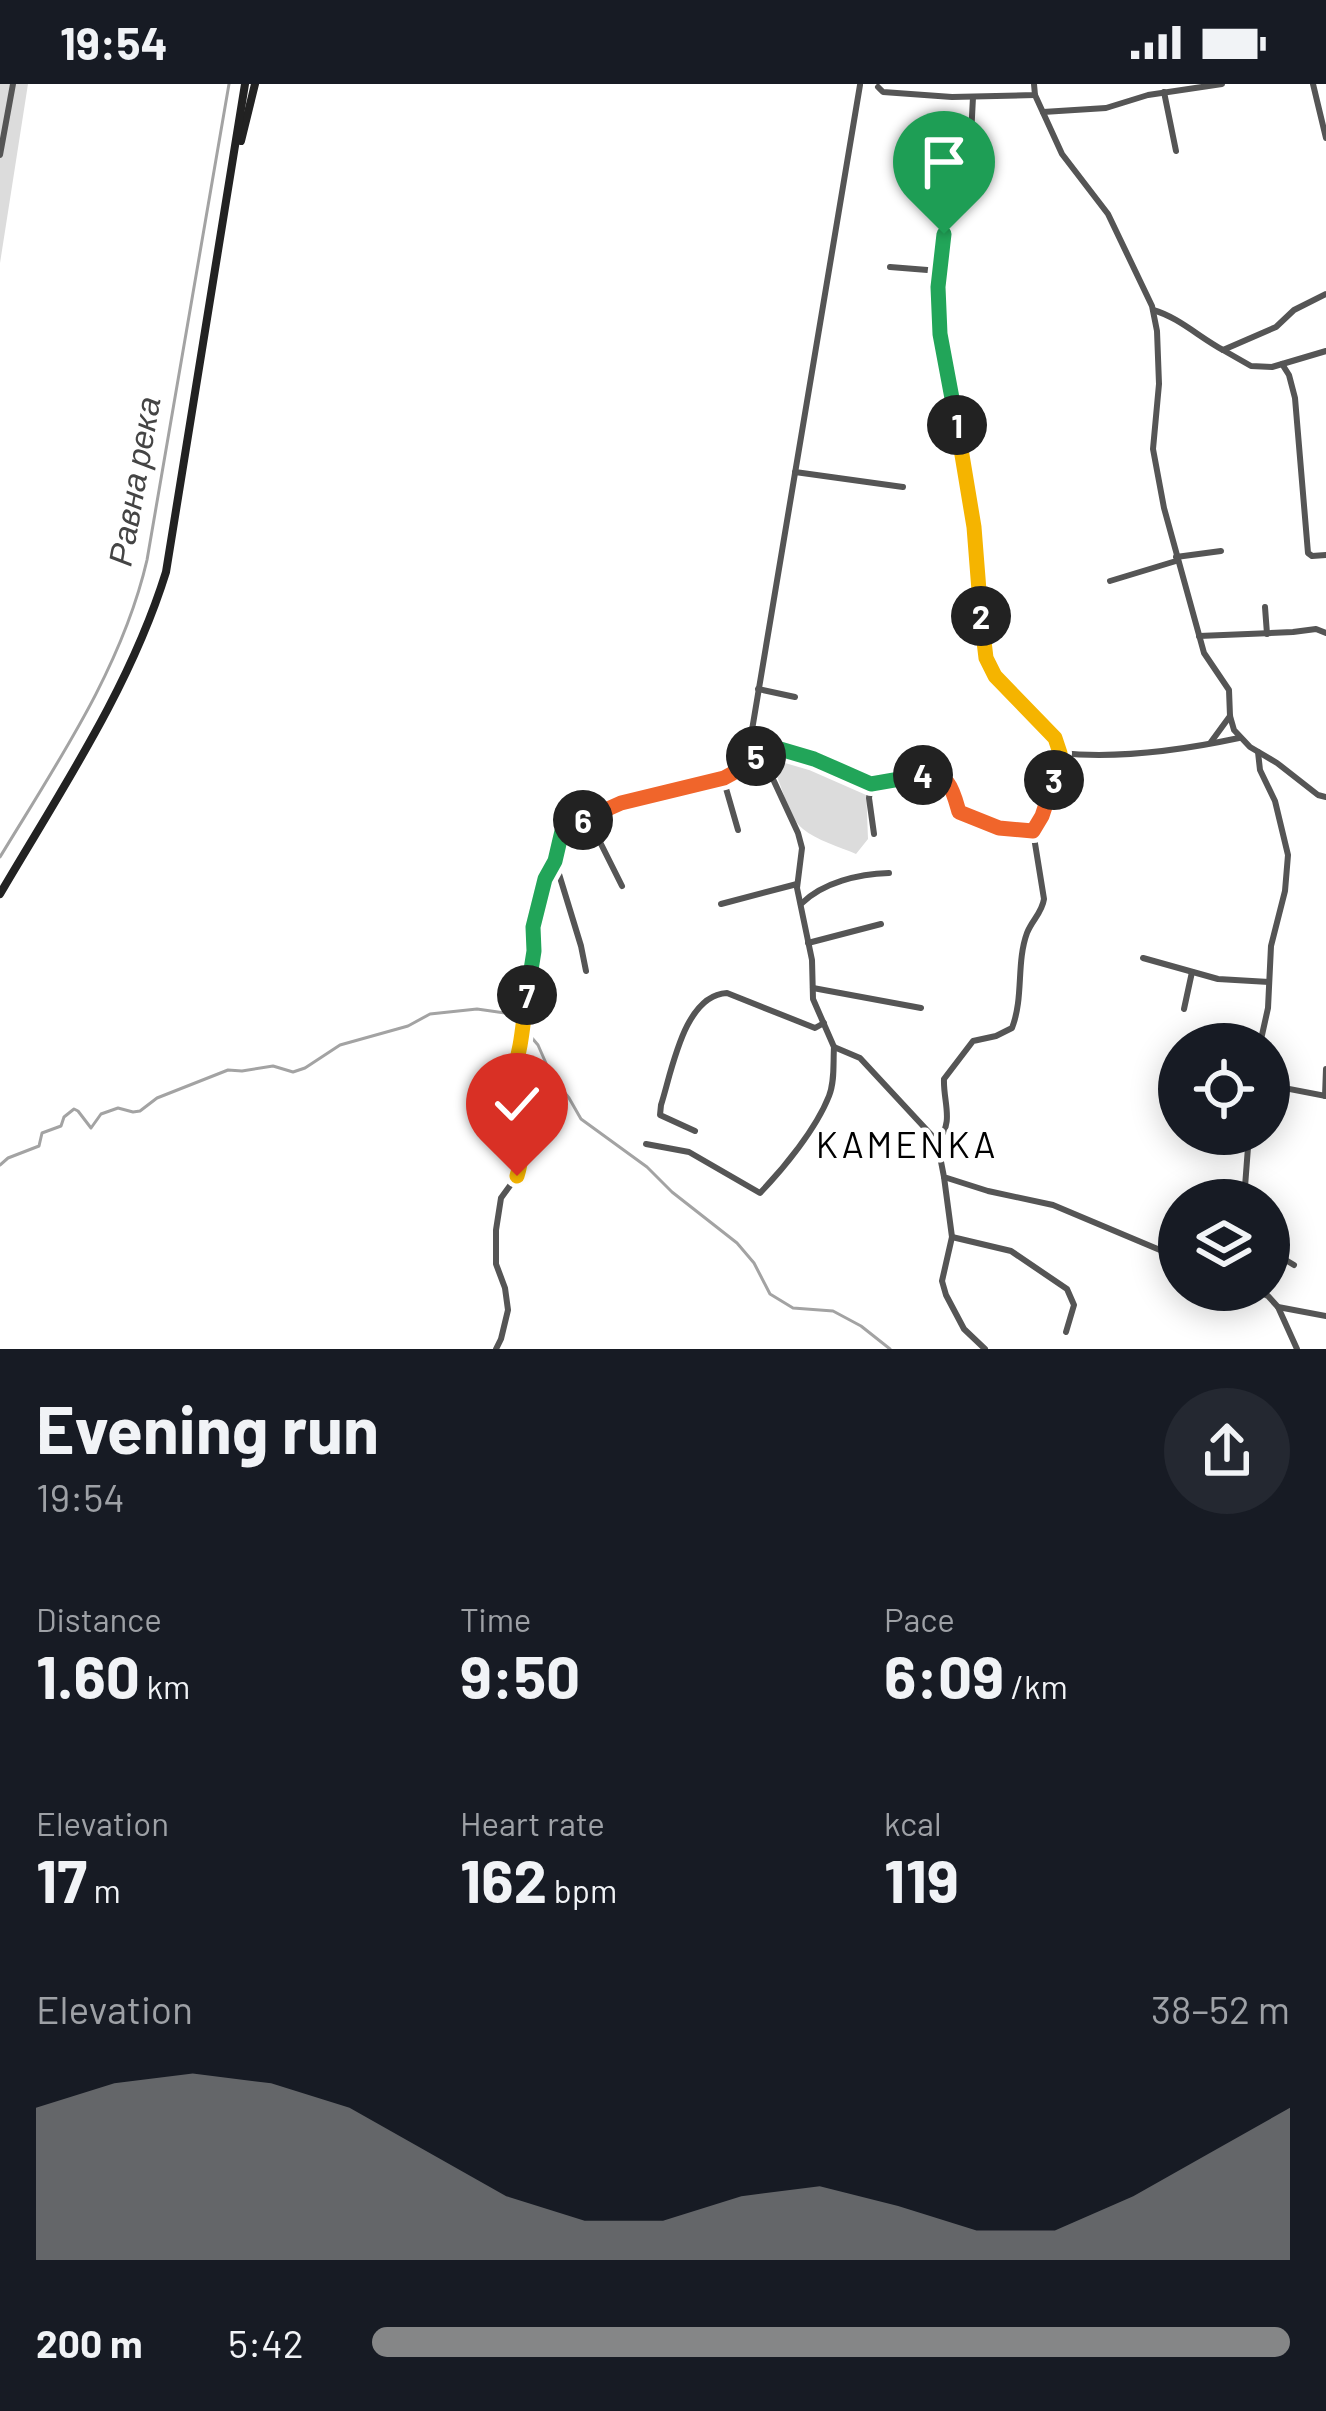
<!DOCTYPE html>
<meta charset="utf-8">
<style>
body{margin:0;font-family:Barlow,sans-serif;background:#242831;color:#f1f3f6;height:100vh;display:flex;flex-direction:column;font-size:45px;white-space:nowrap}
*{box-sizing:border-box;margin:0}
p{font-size:39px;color:#9ea1a6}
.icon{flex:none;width:66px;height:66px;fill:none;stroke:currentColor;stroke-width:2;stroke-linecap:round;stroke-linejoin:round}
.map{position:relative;height:1265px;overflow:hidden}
.details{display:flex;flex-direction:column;background:#171b24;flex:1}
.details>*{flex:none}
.fabs{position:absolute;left:1158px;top:939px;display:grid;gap:24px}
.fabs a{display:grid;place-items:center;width:132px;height:132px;border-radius:50%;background:#171b24;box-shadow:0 6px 30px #0003;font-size:60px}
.pin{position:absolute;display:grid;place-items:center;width:102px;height:102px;color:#fff;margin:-123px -51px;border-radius:50% 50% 50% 0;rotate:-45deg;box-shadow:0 0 12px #0007}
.pin .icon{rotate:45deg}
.km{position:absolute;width:60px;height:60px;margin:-30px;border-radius:50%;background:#222;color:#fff;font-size:33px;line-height:60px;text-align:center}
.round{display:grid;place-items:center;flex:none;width:126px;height:126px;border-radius:63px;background:#242831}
.summary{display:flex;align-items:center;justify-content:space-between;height:204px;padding:0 36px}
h1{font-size:66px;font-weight:700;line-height:90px}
.figures{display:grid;grid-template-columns:repeat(3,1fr);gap:18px;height:204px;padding:12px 36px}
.figures div{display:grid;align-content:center}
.figures b{font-size:60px;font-weight:700}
.figures small{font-size:33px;font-weight:400}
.figures p{font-size:33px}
.chart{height:336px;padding:24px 36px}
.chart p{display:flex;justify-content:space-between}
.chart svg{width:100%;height:216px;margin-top:12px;fill:#858687;opacity:.7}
ul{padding:0 36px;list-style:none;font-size:39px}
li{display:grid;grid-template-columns:192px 144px 1fr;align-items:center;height:90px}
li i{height:30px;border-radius:15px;background:#858687}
.status{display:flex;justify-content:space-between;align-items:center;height:84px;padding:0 60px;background:#171b24;direction:ltr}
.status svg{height:33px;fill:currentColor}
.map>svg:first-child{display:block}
.green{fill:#dcdcdc}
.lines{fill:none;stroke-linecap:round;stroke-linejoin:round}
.stream{stroke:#a3a3a3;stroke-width:3}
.minor{stroke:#555;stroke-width:6}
.secondary{stroke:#222;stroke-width:8}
.split-1-casing{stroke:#fff;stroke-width:24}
.split-2-casing{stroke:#fff;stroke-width:24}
.split-3-casing{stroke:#fff;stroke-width:24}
.split-4-casing{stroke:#fff;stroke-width:24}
.split-5-casing{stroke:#fff;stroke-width:24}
.split-6-casing{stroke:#fff;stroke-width:24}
.split-7-casing{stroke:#fff;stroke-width:24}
.split-8-casing{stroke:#fff;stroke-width:24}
.split-1{stroke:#22a559;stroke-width:15}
.split-2{stroke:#f5b400;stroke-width:15}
.split-3{stroke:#f5b400;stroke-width:15}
.split-4{stroke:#f0652b;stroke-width:15}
.split-5{stroke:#22a559;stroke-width:15}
.split-6{stroke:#f0652b;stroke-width:15}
.split-7{stroke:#22a559;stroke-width:15}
.split-8{stroke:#f5b400;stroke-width:15}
.labels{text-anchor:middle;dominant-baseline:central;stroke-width:9;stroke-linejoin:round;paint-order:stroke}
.water-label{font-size:33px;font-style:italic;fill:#444;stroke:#fff}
.quarter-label{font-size:36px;letter-spacing:3px;fill:#000;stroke:#fff}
</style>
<div class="status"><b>19:54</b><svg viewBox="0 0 49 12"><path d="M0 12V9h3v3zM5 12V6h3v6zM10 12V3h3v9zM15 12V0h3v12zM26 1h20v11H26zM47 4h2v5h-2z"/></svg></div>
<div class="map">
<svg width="1326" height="1265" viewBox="0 0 1326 1265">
<rect width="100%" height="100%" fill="#fff"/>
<!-- green -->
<g class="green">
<polygon points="0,0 28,0 0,179"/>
<path d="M761,669C800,670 831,689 866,703L868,755L856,770C840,763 816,756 803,745C782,728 783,686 761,669Z"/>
</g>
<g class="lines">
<!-- stream -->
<g class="stream">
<path d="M0,773C57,679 122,584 147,476L229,0"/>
<polyline points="0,1081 8,1074 39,1062 42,1049 61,1042 64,1033 74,1025 78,1027 91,1044 101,1030 118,1024 133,1028 140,1027 157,1014 228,986 242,987 273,982 293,988 305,984 340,961 408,942 430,930 477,925 505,929 515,934 538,961 552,993 569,1014 581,1035 647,1083 672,1108 737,1159 754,1179 770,1210 793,1224 833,1227 861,1242 890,1265"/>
</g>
<!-- minor -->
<g class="minor">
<polyline points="1313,0 1326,54"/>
<path d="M860,1L752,646L751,667L766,680L798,749L802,764L797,804L812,876L813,915L834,963L860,974L937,1057C955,1039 943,1018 944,995L973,957L996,952L1012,944C1024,913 1016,879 1027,849C1032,836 1042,829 1044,815L1033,747L1052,708L1060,669"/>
<polyline points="878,3 883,8 952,13 1035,11 1034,0"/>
<polyline points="1164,8 1176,67"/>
<polyline points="1035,11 1062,70 1108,130 1152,222 1157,247 1159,300 1153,365 1164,424 1204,569 1229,606 1230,632 1234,646 1250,663 1277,679 1318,711 1326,713"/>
<path d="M973,13L970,72L944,150L939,203L941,250L971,417L986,574C1004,610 1048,632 1060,669C1118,675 1183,666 1239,654"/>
<polyline points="1043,28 1106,24 1148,11 1222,0"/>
<polyline points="0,71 13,0"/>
<polyline points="890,183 940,187"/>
<path d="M1153,226C1178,233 1199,253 1223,266L1276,243L1294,226L1326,210"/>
<polyline points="1223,266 1251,282 1272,283 1326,267"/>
<polyline points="1282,280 1289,291 1295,314 1308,469 1312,472 1326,471"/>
<polyline points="795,388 903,403"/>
<polyline points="1176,473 1221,467"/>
<polyline points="1110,497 1176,477"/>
<polyline points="1265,523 1267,550"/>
<polyline points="1199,552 1293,548 1316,545 1326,549"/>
<polyline points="758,605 795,613"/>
<polyline points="1211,658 1230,632"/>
<polyline points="751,661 780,665 814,675 871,700 935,689 946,695 959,728 999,744 1033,747"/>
<polyline points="1258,668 1260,686 1275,717 1288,771 1285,807 1271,862 1268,924 1260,960"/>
<polyline points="723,694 738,746"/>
<polyline points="871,700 869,714 874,750"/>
<polyline points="588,734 622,802"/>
<polyline points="555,777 581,862 586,887"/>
<polyline points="721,820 797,800"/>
<path d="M801,820C823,798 859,790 889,789"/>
<polyline points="808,859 881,840"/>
<polyline points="1143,874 1218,895 1269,898"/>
<polyline points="813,904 921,924"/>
<polyline points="1184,925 1192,888"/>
<polyline points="1269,1001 1326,1012"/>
<polyline points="1325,1012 1326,985"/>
<path d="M695,1047L660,1031L661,1021C672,987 684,911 727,909L815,944L824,939"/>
<polyline points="937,1057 944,1093 988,1107 1053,1121 1179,1174"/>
<path d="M646,1060L689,1068L760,1109C784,1084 816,1045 829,1012C835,997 833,979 834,963"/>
<polyline points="944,1093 952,1153 942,1197 946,1211 964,1245 985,1265"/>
<polyline points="1244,1116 1249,1050"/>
<polyline points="952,1153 1011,1167 1067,1205 1074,1221 1066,1248"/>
<polyline points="1269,1166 1294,1181"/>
<polyline points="1256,1206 1268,1212 1278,1223 1326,1232"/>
<polyline points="1278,1223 1297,1265"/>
<polyline points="496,1265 501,1255 508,1226 505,1204 496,1180 496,1146 501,1114 517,1092 523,1072 521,1062 504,1042 500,1019 504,1002 513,987 534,867 534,843 545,795 555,777 562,747 621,719 724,694 759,675"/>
</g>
<!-- secondary -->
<g class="secondary">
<polyline points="241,57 255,0"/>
<path d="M0,810C61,706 130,604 166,488L245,0"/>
</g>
</g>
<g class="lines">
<defs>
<polyline id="split-1" points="944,150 938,203 940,250 957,341"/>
<polyline id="split-2" points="957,341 974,443 981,532"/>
<polyline id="split-3" points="981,532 986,574 995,592 1055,654 1060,669 1054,696"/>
<path id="split-4" d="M923,691C949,687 953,707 959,728L999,744L1033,747L1042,732L1054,696"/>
<polyline id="split-5" points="756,672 751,667 751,661 780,665 814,675 871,700 923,691"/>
<polyline id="split-6" points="583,736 621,719 724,694 759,675 756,672"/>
<polyline id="split-7" points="527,911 534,867 533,843 545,795 555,777 562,747 583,736"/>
<path id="split-8" d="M517,1092C531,1046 502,1061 501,1023C500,1008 508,1000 513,987C522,965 523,935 527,911"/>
</defs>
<!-- split-1 casing -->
<use href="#split-1" class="split-1-casing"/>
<!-- split-2 casing -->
<use href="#split-2" class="split-2-casing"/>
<!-- split-3 casing -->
<use href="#split-3" class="split-3-casing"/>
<!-- split-4 casing -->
<use href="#split-4" class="split-4-casing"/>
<!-- split-5 casing -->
<use href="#split-5" class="split-5-casing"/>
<!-- split-6 casing -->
<use href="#split-6" class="split-6-casing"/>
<!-- split-7 casing -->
<use href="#split-7" class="split-7-casing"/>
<!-- split-8 casing -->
<use href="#split-8" class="split-8-casing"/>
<!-- split-1 -->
<use href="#split-1" class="split-1"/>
<!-- split-2 -->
<use href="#split-2" class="split-2"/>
<!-- split-3 -->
<use href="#split-3" class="split-3"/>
<!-- split-4 -->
<use href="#split-4" class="split-4"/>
<!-- split-5 -->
<use href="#split-5" class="split-5"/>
<!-- split-6 -->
<use href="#split-6" class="split-6"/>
<!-- split-7 -->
<use href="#split-7" class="split-7"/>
<!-- split-8 -->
<use href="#split-8" class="split-8"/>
</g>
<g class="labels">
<!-- water labels -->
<g class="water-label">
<text transform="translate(133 397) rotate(-80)">Равна река</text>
</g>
<!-- quarter labels -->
<g class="quarter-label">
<text x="907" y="1059">KAMENKA</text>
</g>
</g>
</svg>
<div class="fabs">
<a><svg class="icon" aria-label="locate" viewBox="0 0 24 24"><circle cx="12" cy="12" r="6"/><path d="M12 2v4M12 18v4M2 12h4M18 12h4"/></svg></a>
<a><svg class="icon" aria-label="layers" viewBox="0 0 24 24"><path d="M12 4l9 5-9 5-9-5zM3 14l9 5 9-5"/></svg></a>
</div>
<div class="pin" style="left:944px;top:150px;background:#1e9e55"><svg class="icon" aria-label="arrive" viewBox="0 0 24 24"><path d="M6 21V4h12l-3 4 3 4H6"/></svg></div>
<div class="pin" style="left:517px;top:1092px;background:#d93025"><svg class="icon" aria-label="check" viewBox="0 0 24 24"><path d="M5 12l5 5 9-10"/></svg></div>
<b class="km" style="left:957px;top:341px">1</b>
<b class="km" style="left:981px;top:532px">2</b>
<b class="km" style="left:1054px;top:696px">3</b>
<b class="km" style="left:923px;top:691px">4</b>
<b class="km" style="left:756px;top:672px">5</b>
<b class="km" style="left:583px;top:736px">6</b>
<b class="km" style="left:527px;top:911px">7</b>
</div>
<section class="details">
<div class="summary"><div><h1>Evening run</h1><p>19:54</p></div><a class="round"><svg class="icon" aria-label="share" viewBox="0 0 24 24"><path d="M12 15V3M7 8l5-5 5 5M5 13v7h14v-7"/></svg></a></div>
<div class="figures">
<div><p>Distance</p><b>1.60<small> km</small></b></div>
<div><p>Time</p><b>9:50</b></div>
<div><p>Pace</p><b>6:09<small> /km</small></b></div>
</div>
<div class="figures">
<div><p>Elevation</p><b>17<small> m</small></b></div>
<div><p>Heart rate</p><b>162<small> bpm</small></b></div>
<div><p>kcal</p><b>119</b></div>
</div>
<div class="chart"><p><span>Elevation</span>38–52 m</p>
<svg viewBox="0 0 160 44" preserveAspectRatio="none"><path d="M0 44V13L10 8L20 6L30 8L40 13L50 22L60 31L70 36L80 36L90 31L100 29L110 33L120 38L130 38L140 31L150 22L160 13V44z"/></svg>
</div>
<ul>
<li><b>200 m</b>5:42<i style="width:100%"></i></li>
</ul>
</section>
